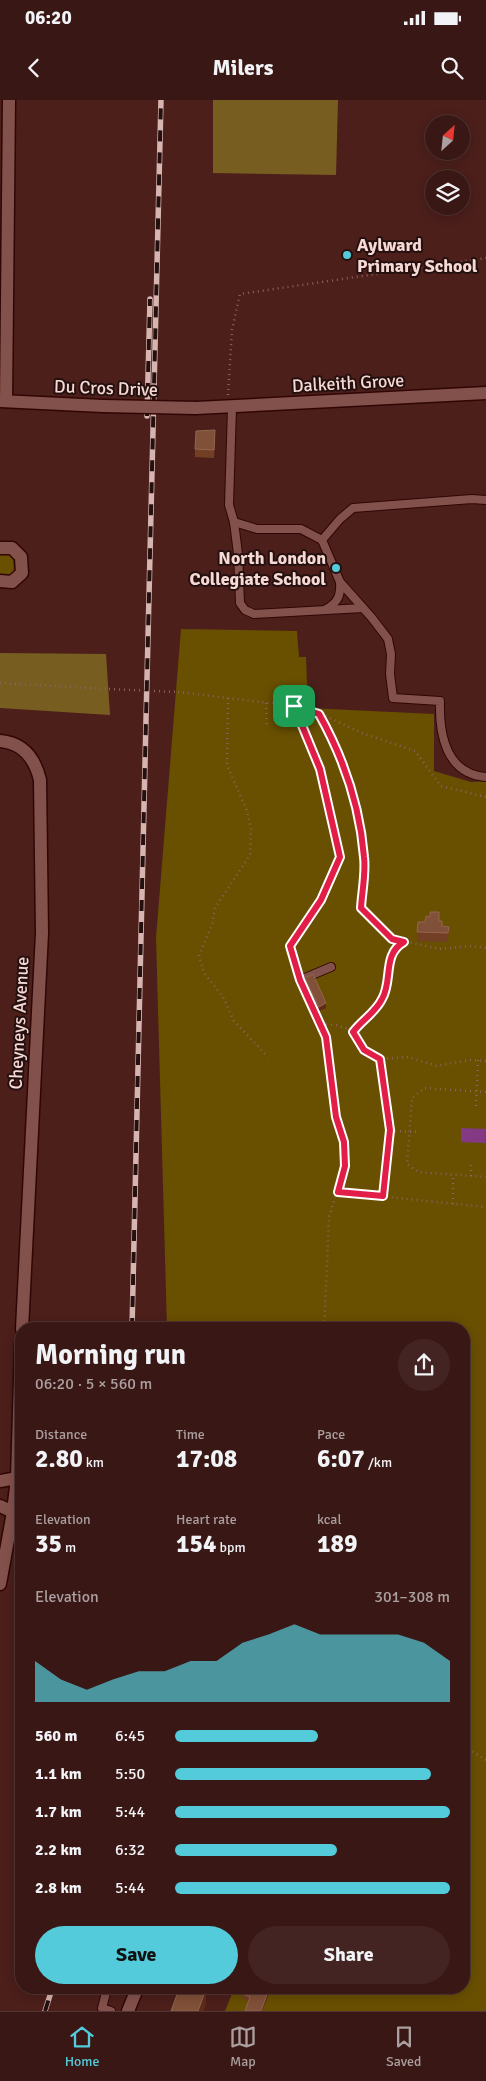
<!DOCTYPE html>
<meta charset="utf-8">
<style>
body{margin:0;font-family:Signika,sans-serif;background:#442422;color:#f1f3f6;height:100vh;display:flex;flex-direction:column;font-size:19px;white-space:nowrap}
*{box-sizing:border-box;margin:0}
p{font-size:16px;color:#ab9fa0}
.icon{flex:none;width:28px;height:28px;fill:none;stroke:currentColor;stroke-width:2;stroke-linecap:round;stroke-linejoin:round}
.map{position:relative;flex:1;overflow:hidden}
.sheet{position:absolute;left:15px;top:1222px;width:455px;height:672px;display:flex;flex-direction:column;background:#391714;border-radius:20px;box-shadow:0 2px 12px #0003,0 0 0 1px #533634}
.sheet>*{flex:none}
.needle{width:32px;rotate:27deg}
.controls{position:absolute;left:425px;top:15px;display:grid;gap:10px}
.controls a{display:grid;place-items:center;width:45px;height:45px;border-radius:50%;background:#391714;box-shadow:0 2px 12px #0003,0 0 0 1px #533634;font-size:25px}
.pin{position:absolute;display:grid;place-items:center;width:42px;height:42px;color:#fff;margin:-21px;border-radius:10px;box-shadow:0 2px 8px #0006}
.round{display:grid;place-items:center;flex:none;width:52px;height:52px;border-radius:26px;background:#442422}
.headline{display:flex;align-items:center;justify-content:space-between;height:85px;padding:0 20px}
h1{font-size:28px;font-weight:700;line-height:38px}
.stats{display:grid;grid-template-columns:repeat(3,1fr);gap:8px;height:85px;padding:5px 20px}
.stats div{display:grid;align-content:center}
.stats b{font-size:25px;font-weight:700}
.stats small{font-size:14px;font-weight:400}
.stats p{font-size:14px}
.chart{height:140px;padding:10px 20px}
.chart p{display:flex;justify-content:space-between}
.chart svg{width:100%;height:90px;margin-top:5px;fill:#53cbda;opacity:.7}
.primary-button{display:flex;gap:10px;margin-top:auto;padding:10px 20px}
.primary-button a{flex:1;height:58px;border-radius:30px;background:#53cbda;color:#111;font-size:20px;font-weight:700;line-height:58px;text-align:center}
.primary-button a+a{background:#442422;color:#f1f3f6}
ul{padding:0 20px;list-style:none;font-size:16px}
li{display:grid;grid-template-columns:80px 60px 1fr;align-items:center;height:38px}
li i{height:12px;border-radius:6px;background:#53cbda}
.status{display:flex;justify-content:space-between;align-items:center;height:35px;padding:0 25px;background:#391714;direction:ltr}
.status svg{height:14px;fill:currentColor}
header{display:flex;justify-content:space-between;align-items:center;height:65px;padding:0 20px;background:#391714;font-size:22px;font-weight:700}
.menu{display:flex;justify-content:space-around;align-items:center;height:70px;border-top:1px solid #533634;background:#391714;font-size:14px;color:#ab9fa0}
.menu a{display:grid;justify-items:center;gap:2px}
.menu .active{color:#53cbda}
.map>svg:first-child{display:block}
.green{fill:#694f00}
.forest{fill:#775e20}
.water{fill:#833984}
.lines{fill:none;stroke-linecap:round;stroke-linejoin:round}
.lane-casing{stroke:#300605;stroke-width:10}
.street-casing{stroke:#300605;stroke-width:15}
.path{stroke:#8a625e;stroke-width:2.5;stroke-dasharray:1 4;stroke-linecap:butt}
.lane{stroke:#83514b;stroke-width:8}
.street{stroke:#83514b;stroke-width:12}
.rail-casing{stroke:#d6b5b1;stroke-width:5.5}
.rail{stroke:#24100e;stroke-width:4;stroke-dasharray:11;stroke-linecap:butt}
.street-bridge-casing{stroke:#300605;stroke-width:15;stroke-linecap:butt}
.path-bridge{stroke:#8a625e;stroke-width:2.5;stroke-dasharray:1 4;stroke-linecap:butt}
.street-bridge{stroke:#83514b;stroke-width:12}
.wall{fill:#723f25}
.shaded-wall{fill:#5d2c19}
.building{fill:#805038;stroke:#936550}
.route-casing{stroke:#fff;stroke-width:10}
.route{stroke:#e11d48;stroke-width:6}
.poi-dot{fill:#53cbda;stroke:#24100e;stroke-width:2}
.labels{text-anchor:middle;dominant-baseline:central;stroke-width:4;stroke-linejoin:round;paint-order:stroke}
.poi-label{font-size:18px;font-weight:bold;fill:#f6d8d4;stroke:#24100e;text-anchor:start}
.street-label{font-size:18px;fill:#f6d8d4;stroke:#24100e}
</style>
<div class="status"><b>06:20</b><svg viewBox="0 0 49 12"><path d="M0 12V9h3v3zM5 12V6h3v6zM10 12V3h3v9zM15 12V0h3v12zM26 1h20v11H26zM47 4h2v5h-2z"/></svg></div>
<header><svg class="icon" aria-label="back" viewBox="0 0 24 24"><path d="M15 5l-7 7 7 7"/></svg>Milers<svg class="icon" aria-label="search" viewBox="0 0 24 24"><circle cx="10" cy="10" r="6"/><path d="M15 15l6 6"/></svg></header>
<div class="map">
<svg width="486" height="1911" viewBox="0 0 486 1911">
<rect width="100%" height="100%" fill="#4c1f1b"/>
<!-- green -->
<g class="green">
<polygon points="0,454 13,454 14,475 0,474"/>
<polygon points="181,529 297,531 299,557 306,557 308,608 434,614 434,671 471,682 486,681 486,1911 225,1911 234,1889 464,1889 464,1229 167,1229 156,838"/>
</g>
<!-- forest -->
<g class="forest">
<polygon points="213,0 338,0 336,75 213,73"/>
<polygon points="0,553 106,554 110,615 0,608"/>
</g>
<!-- water -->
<polygon class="water" points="461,1028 486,1029 485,1043 461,1042"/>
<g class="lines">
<defs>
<g id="lane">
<polyline points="232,307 229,405 234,422 238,454 240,503 245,510 254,514 363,508"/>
<path d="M234,422L257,429H301L322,440L340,482L372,518L388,539L391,554L390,574L393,598L440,601C439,634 446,674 486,677"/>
<polyline points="322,440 340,419 353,408 472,399 486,400"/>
<path d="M326,509C338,503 341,495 340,482"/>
<polyline points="300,880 331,867"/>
<polyline points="107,1889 102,1908 111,1911"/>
</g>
<g id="street">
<polyline points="0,301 103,306"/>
<polyline points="6,301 9,0"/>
<polyline points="196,308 486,293"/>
<polyline points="0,448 12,448 21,457 22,473 12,482 0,481"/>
<path d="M0,641C24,643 35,659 40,680L42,833L22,1229"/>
<polyline points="0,1381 17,1378"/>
<polyline points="0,1406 13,1412"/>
<polyline points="0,1484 13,1412 17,1378 21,1244"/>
<polyline points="128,1911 137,1889"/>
</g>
</defs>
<!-- lane casing -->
<use href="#lane" class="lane-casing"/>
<!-- street casing -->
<use href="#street" class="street-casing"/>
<!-- path -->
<g class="path">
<polyline points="228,295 232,230 240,194 486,158"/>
<polyline points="0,583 109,589"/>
<path d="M178,592L294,606L319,614C343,657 361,707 364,757C366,773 362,791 361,808L392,839L404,841"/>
<polyline points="228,598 227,665 247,711 251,729 250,755 215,808 212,825 199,855 204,873 223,897 234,921 268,957"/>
<polyline points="266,603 267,628"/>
<polyline points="294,606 320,669 340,757 321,800 290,846 297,871"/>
<polyline points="321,614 362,633 415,651 441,686 486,697"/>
<polyline points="304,890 326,937 335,1017 344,1042 345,1066 329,1117 324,1229"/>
<polyline points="321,924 336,925 349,929 353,932 364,950 380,959 408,957 437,966 470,960 486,961"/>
<path d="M353,932C361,921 376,912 382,899C393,880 382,855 404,841L439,849L471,846L486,848"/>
<polyline points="380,959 390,1031 383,1096"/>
<polyline points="486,992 425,988 412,998 407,1064 418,1072 486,1077"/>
<polyline points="476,1006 478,960"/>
<polyline points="390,1031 420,1032"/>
<polyline points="471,1076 471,1061"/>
<polyline points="337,1092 486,1107"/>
<polyline points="453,1104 453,1075"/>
<polyline points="464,1646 486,1660"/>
</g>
<!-- lane -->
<use href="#lane" class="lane"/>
<!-- street -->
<use href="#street" class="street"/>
<defs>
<g id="rail">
<polyline points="147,316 150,199"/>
<path d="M132,1229C141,819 151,410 161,0"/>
<polyline points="45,1911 52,1889"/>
</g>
</defs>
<!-- rail casing -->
<use href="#rail" class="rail-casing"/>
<!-- rail -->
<use href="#rail" class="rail"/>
<defs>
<polyline id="street-bridge" points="103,306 196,308"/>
</defs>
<!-- street-bridge casing -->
<use href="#street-bridge" class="street-bridge-casing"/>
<!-- path-bridge -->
<polyline class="path-bridge" points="109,589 178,592"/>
<!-- street-bridge -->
<use href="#street-bridge" class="street-bridge"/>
</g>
<!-- wall -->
<g class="wall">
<polygon points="215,339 214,358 195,357 195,349"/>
<polygon points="439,821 442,826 449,827 448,842 417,841 418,822 425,822"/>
<polygon points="305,878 326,908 319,911 305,882"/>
<polygon points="271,1889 262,1911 245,1911 249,1901 242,1898 242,1894"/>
</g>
<!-- shaded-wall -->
<g class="shaded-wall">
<polygon points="326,903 326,908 319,911 319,907"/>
<polygon points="202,1889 207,1889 206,1892 206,1904 204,1911 198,1911"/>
<polygon points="269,1889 271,1889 262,1911 261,1911"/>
</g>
<!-- building -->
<g class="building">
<polygon points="215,330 214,350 195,349 196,331"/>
<polygon points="430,812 439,812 439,821 442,821 442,826 449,827 448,833 417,832 418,822 425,822 426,816 430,817"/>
<polygon points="313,874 326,903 319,907 305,878"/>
<polygon points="179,1889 206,1889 198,1911 171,1911"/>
<polygon points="244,1889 269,1889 261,1911 245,1911 250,1897 242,1894"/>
</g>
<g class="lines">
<defs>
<path id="route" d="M294,606L319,614C343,657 360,707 364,757C366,773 362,791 361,808L392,839L404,842C382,854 393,881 382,899C376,912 361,921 353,932L364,950L380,959L390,1030L383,1096L338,1092L345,1066L344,1042L336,1017L326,937L300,880L290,846L321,800L340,757L320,669Z"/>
</defs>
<!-- route casing -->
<use href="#route" class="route-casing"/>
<!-- route -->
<use href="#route" class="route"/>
</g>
<!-- markers -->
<g class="poi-dot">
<circle cx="347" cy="155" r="5"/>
<circle cx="336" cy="468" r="5"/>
</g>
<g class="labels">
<!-- poi labels -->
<g class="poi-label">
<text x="357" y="145">Aylward<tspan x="357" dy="21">Primary School</tspan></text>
<text x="326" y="458" text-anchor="end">North London<tspan x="326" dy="21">Collegiate School</tspan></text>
</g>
<!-- street labels -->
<g class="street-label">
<text transform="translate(348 283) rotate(-3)">Dalkeith Grove</text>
<text transform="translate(106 288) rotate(2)">Du Cros Drive</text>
<text transform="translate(19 923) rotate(-87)">Cheyneys Avenue</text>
</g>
</g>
</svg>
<div class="controls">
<a><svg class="needle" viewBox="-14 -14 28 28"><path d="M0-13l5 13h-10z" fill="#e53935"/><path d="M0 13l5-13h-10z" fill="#ab9fa0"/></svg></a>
<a><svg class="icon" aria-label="layers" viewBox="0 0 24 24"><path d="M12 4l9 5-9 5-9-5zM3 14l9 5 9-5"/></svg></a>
</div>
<div class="pin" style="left:294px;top:606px;background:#1e9e55"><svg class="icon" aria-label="arrive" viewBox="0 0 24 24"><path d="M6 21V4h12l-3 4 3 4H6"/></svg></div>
<section class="sheet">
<div class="headline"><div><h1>Morning run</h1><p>06:20 · 5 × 560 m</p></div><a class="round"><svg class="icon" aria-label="share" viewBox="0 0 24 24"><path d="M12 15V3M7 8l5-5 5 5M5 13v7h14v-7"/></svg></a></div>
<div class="stats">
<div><p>Distance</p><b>2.80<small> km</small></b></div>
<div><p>Time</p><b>17:08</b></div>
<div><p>Pace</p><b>6:07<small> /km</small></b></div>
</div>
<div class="stats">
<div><p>Elevation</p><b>35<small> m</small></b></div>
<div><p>Heart rate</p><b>154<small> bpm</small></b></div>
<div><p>kcal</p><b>189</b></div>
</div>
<div class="chart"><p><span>Elevation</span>301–308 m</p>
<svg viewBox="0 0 160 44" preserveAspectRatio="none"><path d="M0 44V24L10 33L20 38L30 33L40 29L50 29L60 24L70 24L80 15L90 11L100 6L110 11L120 11L130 11L140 11L150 15L160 24V44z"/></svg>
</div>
<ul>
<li><b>560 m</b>6:45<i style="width:52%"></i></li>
<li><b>1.1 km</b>5:50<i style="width:93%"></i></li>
<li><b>1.7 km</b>5:44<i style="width:100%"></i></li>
<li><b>2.2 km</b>6:32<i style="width:59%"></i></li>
<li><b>2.8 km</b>5:44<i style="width:100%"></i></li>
</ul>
<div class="primary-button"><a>Save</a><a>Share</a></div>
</section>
</div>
<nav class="menu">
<a class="active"><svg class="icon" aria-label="home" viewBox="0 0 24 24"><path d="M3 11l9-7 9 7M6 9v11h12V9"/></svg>Home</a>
<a><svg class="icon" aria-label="map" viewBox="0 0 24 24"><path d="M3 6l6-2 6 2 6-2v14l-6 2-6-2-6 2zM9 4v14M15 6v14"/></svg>Map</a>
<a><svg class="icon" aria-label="saved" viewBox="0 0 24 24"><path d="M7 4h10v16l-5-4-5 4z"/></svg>Saved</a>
</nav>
